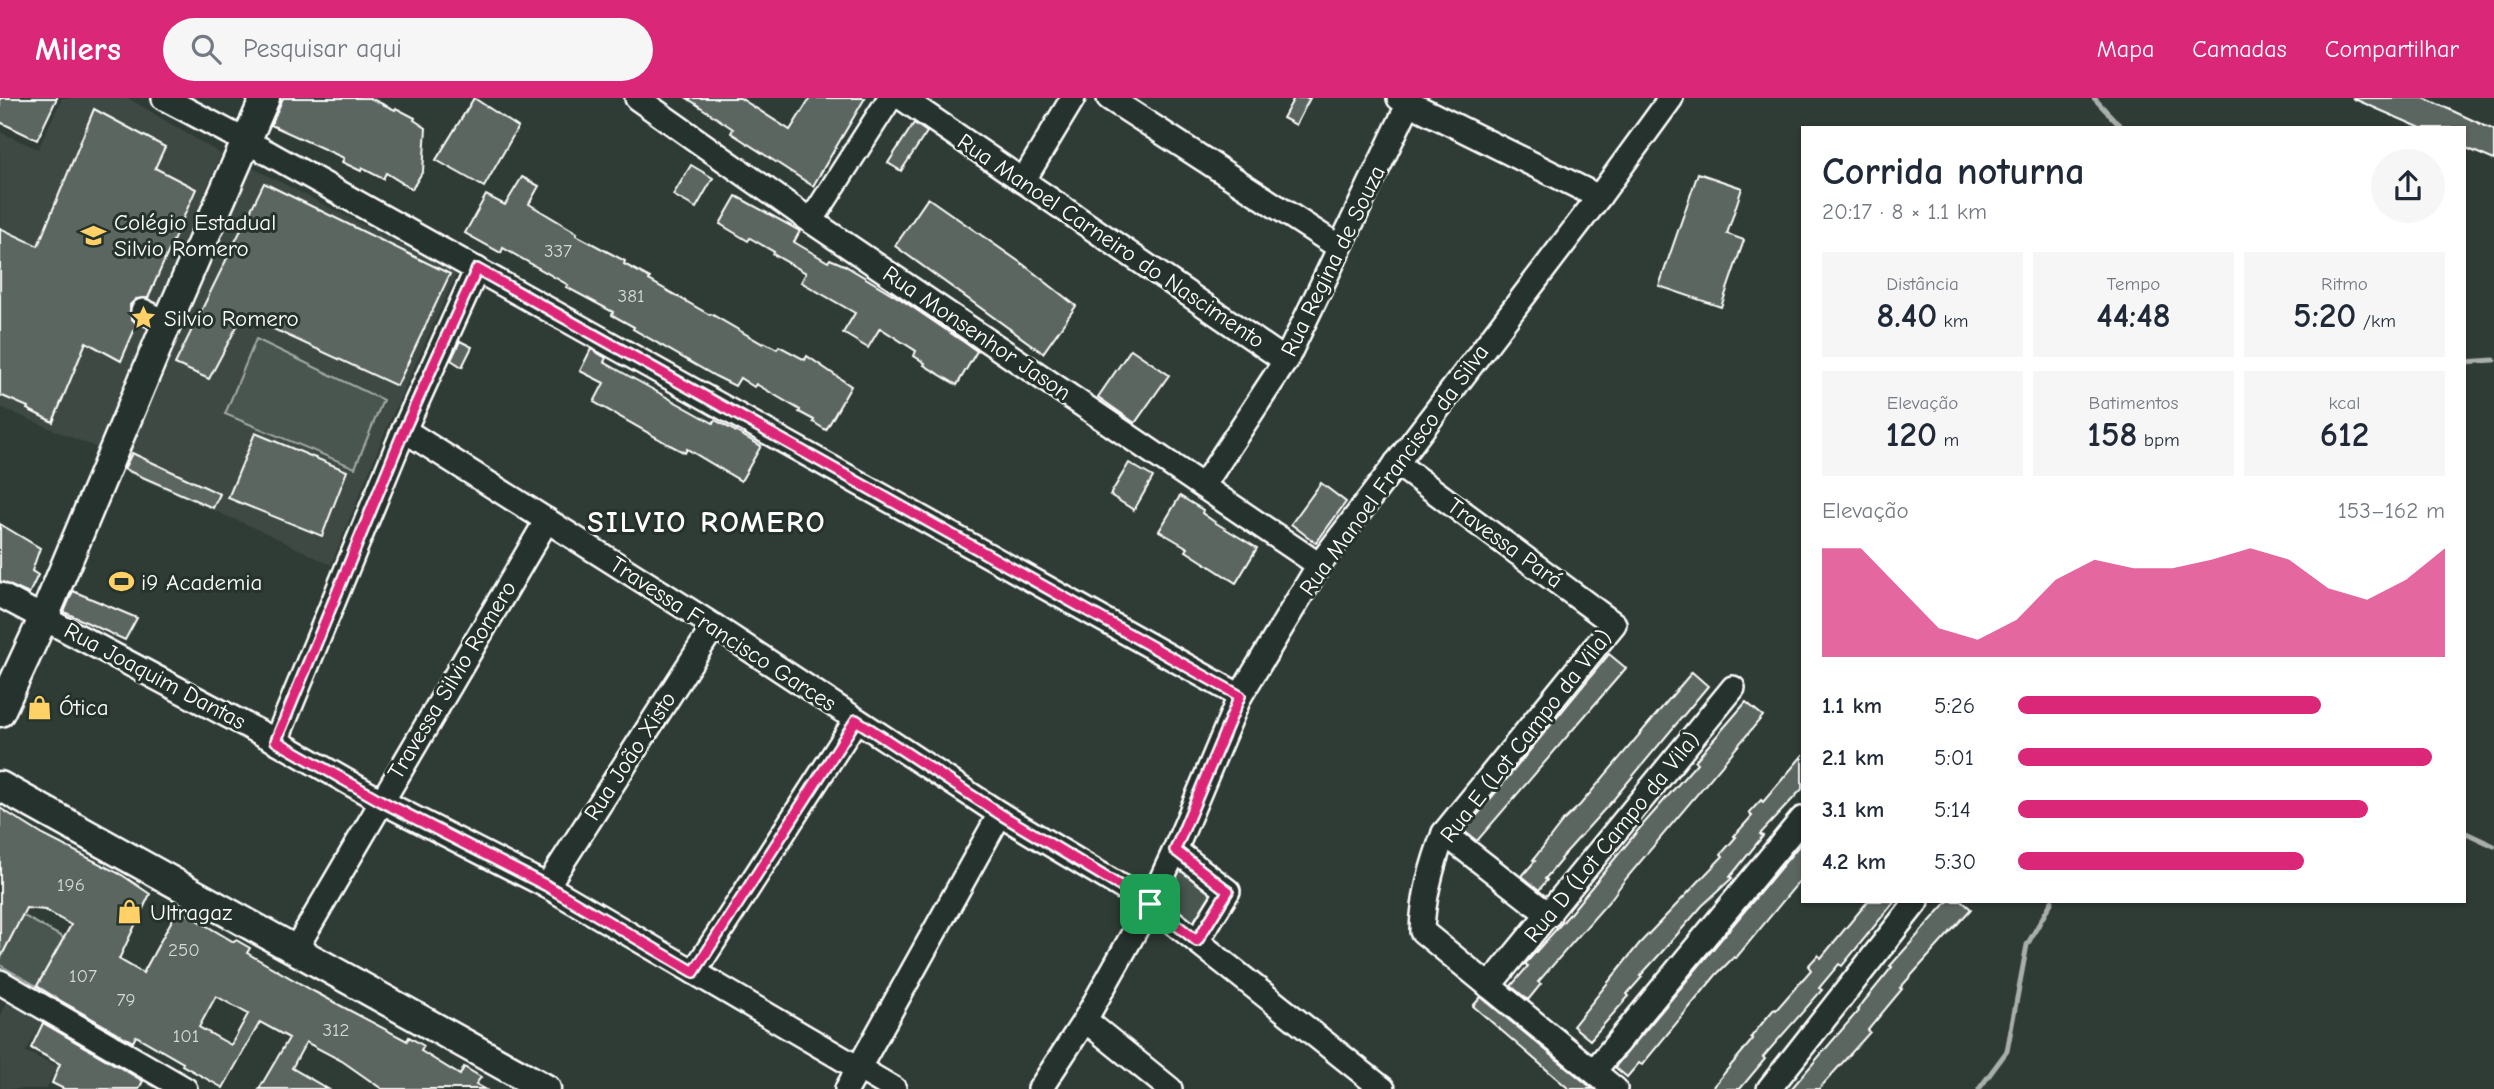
<!DOCTYPE html>
<html lang="pt">
<meta charset="utf-8">
<style>
body{margin:0;font-family:"Comic Neue",sans-serif;background:#f6f6f7;color:#1f2937;height:100vh;display:flex;flex-direction:column;font-size:26px;white-space:nowrap}
*{box-sizing:border-box;margin:0}
p{font-size:23px;color:#747a83}
.icon{flex:none;width:38px;height:38px;fill:none;stroke:currentColor;stroke-width:2;stroke-linecap:round;stroke-linejoin:round}
.map{position:relative;flex:1;overflow:hidden}
.drawer{position:absolute;left:1801px;top:28px;width:665px;height:777px;display:flex;flex-direction:column;background:#fff;border-radius:0px;box-shadow:0 2px 5px #0004}
.drawer>*{flex:none}
.pin{position:absolute;display:grid;place-items:center;width:60px;height:60px;color:#fff;margin:-30px;border-radius:14px;box-shadow:0 4px 10px #0006}
.round{display:grid;place-items:center;flex:none;width:74px;height:74px;border-radius:37px;background:#f6f6f7}
.headline{display:flex;align-items:center;justify-content:space-between;height:119px;padding:0 21px}
h1{font-size:38px;font-weight:700;line-height:52px}
.figures{display:grid;grid-template-columns:repeat(3,1fr);gap:10px;height:119px;padding:7px 21px}
.figures div{display:grid;align-content:center;border-radius:0px;background:#f6f6f7;text-align:center}
.figures b{font-size:35px;font-weight:700}
.figures small{font-size:19px;font-weight:400}
.figures p{font-size:19px}
.chart{height:196px;padding:14px 21px}
.chart p{display:flex;justify-content:space-between}
.chart svg{width:100%;height:126px;margin-top:7px;fill:#db2777;opacity:.7}
ul{padding:0 21px;list-style:none;font-size:23px}
li{display:grid;grid-template-columns:112px 84px 1fr;align-items:center;height:52px}
li i{height:18px;border-radius:9px;background:#db2777}
header{display:flex;align-items:center;gap:42px;box-sizing:border-box;height:98px;padding:0 35px;background:#db2777;color:#fff}
header strong{font-size:33px}
nav{display:flex;gap:38px;margin-inline-start:auto;font-size:24px}
.search{width:490px;height:63px;background:#f6f6f7;display:flex;align-items:center;gap:18px;box-sizing:border-box;padding:0 24px;border-radius:38px;color:#747a83;font-size:26px}
.map>svg:first-child{display:block}
.built{fill:#3c4842}
.green{fill:#4a544f;stroke:#a4aaa7;stroke-width:2}
.lines{fill:none;stroke-linecap:round;stroke-linejoin:round}
.stream{stroke:#a9afac;stroke-width:5}
.building{fill:#5b6661;stroke:#fff;stroke-width:2;fill-rule:evenodd}
.minor-casing{stroke:#fff;stroke-width:28}
.major-casing{stroke:#fff;stroke-width:33}
.minor{stroke:#26332d;stroke-width:23}
.major{stroke:#26332d;stroke-width:28}
.route-casing{stroke:#fff;stroke-width:14}
.route{stroke:#db2777;stroke-width:9}
.labels{text-anchor:middle;dominant-baseline:central;stroke-width:6;stroke-linejoin:round;paint-order:stroke}
.number-label{font-size:19px;fill:#d6d9d8}
.poi-label{font-size:23px;fill:#fff;stroke:#26332d;text-anchor:start}
.street-label{font-size:23px;fill:#fff;stroke:#26332d}
.district-label{font-size:30px;font-weight:bold;letter-spacing:2px;fill:#fff;stroke:#26332d}
</style>
<header>
<strong>Milers</strong>
<div class="search"><svg class="icon" aria-label="search" viewBox="0 0 24 24"><circle cx="10" cy="10" r="6"/><path d="M15 15l6 6"/></svg>Pesquisar aqui</div>
<nav><a>Mapa</a><a>Camadas</a><a>Compartilhar</a></nav>
</header>
<div class="map">
<svg width="2494" height="991" viewBox="0 0 2494 991">
<rect width="100%" height="100%" fill="#2f3b35"/>
<filter id="ink" filterUnits="userSpaceOnUse"><feTurbulence type="fractalNoise" baseFrequency=".0143" numOctaves="2"/><feDisplacementMap in="SourceGraphic" scale="14" xChannelSelector="R" yChannelSelector="G"/><feConvolveMatrix kernelMatrix="1 2 1 2 8 2 1 2 1" color-interpolation-filters="sRGB"/></filter>
<g filter="url(#ink)">
<!-- built -->
<g class="built">
<polygon points="62,0 128,0 221,56 99,351 0,309 0,34 38,51"/>
<polygon points="249,68 457,175 388,327 331,467 264,434 115,370"/>
<polygon points="7,901 43,922 26,954 58,968 46,991 0,991 0,920"/>
</g>
<!-- green -->
<g class="green">
<polygon points="256,241 383,302 355,370 225,316"/>
<polygon points="1182,762 1221,794 1198,832 1161,802"/>
<polygon points="22,817 64,840 37,888 0,867 0,861"/>
</g>
<g class="lines">
<!-- stream -->
<g class="stream">
<polyline points="2094,0 2122,30"/>
<polyline points="2464,264 2494,262"/>
<polyline points="2464,734 2494,748"/>
<polyline points="1979,991 2007,953 2027,847 2052,803"/>
</g>
</g>
<!-- building -->
<g class="building">
<polygon points="0,0 57,0 37,42 0,24"/>
<polygon points="283,0 370,0 395,12 396,10 415,20 414,22 426,30 423,73 412,91 386,75 383,81 362,70 361,73 342,64 344,60 271,27"/>
<polygon points="474,0 518,29 484,89 436,62"/>
<polygon points="687,0 740,0 790,32 810,0 865,0 813,88 731,35 733,31"/>
<polygon points="1294,0 1310,0 1296,27 1283,20"/>
<polygon points="2352,0 2424,0 2442,8 2494,32 2494,62 2464,49 2464,30 2421,30"/>
<polygon points="94,11 165,49 155,70 196,91 148,200 136,201 130,207 131,220 137,226 121,263 86,244 53,324 27,311 28,309 0,297 0,130 38,148"/>
<polygon points="914,25 927,34 901,73 888,65"/>
<polygon points="691,67 713,80 696,110 673,97"/>
<polygon points="1698,75 1742,90 1727,136 1744,142 1721,209 1659,188"/>
<polygon points="522,79 539,88 529,106 577,135 576,137 625,163 624,166 650,180 649,182 710,217 711,216 763,246 764,244 777,251 779,248 805,262 807,258 851,288 826,332 813,324 814,322 799,314 800,312 756,286 754,289 740,280 735,288 715,278 633,231 634,229 612,217 613,214 566,189 568,187 503,150 501,155 465,135 486,97 505,107"/>
<polygon points="264,85 450,176 397,288 243,217 209,281 175,266"/>
<polygon points="736,98 800,133 794,144 828,164 830,161 844,167 902,202 977,253 957,287 924,267 925,265 914,258 916,253 880,230 868,250 843,235 855,215 801,184 806,175 773,156 774,154 750,140 748,143 720,126"/>
<polygon points="928,100 1024,167 1076,208 1043,255 895,148"/>
<polygon points="460,243 472,249 462,269 451,262"/>
<polygon points="591,251 606,260 604,264 627,277 713,325 715,322 761,348 741,383 687,351 685,355 668,346 594,304 604,285 580,273"/>
<polygon points="1131,251 1169,277 1135,325 1098,299"/>
<polygon points="255,335 347,373 322,438 228,400"/>
<polygon points="132,355 220,396 213,410 124,371"/>
<polygon points="1129,365 1153,379 1134,412 1110,397"/>
<polygon points="1321,385 1346,404 1316,445 1291,426"/>
<polygon points="1180,398 1203,412 1202,415 1216,425 1257,450 1236,485 1186,453 1188,450 1159,433"/>
<polygon points="0,426 40,450 32,473 38,477 29,496 0,483"/>
<polygon points="73,493 137,520 125,542 64,514"/>
<polygon points="1609,556 1626,570 1477,743 1464,733"/>
<polygon points="1692,574 1708,588 1613,702 1560,761 1561,762 1545,781 1547,782 1539,792 1522,778 1535,763 1533,762 1563,723 1580,707"/>
<polygon points="1746,604 1763,618 1624,783 1611,801 1538,884 1541,886 1528,902 1511,888 1528,868 1525,866 1568,818 1639,731 1697,665 1695,663"/>
<polygon points="1802,658 1802,691 1760,736 1763,738 1730,779 1732,780 1702,808 1661,855 1640,878 1642,879 1627,896 1629,898 1590,942 1573,928 1639,846 1723,758 1721,756 1736,739 1734,738 1752,718 1749,715 1761,702 1763,704"/>
<path d="M0,710L43,737L122,777L150,796L119,861L143,875L178,811L234,844L236,842L250,850L247,855L315,894L407,943L409,939L424,948L421,953L460,977L464,969L481,979L476,986L485,991H382L342,963L306,944L292,970L328,991H259L289,940L260,924L223,990L182,967L183,965L136,938L133,944L56,900L37,888L71,827L45,812L26,810L0,861ZM216,898L248,916L231,947L199,929Z"/>
<polygon points="1802,744 1802,780 1736,860 1734,859 1716,877 1642,967 1639,965 1627,979 1615,969"/>
<polygon points="1868,803 1895,803 1842,868 1839,866 1819,890 1822,892 1763,959 1765,961 1740,991 1711,991 1753,941 1751,939 1764,923 1774,911 1776,912 1811,872 1808,868 1818,857 1821,860"/>
<polygon points="1948,803 1962,803 1971,811 1900,890 1902,891 1868,932 1870,934 1819,991 1791,991 1858,913 1857,912 1892,869 1890,868"/>
<polygon points="1481,899 1593,991 1569,991 1473,908"/>
<polygon points="43,925 143,983 139,991 64,991 52,985 60,966 31,950"/>
</g>
<g class="lines">
<defs>
<g id="minor">
<polyline points="164,0 270,56 1240,598"/>
<polyline points="637,0 811,123 1319,467"/>
<polyline points="902,0 1286,263"/>
<polyline points="1109,0 1339,149"/>
<polyline points="1399,0 1599,99"/>
<polyline points="1023,83 1073,0"/>
<polyline points="811,123 890,0"/>
<polyline points="143,213 167,225"/>
<polyline points="404,332 714,528 1000,716 1150,806 1383,991"/>
<path d="M1396,365L1614,526L1444,735C1432,767 1423,798 1422,833L1615,991"/>
<polyline points="1203,388 1286,262 1409,5"/>
<polyline points="0,497 276,643 381,703 547,788 894,991"/>
<polyline points="276,643 404,332 477,171"/>
<polyline points="1444,735 1549,817"/>
<polyline points="1175,752 1228,793 1197,843"/>
<polyline points="547,788 714,528"/>
<polyline points="295,852 547,422"/>
<polyline points="694,874 856,622"/>
<polyline points="0,884 185,991"/>
<polyline points="1489,888 1733,590"/>
<polyline points="1085,922 1170,991"/>
<polyline points="1594,973 1802,721"/>
<polyline points="847,991 1000,716"/>
<polyline points="1040,991 1085,922 1150,806 1175,752 1240,598 1319,467 1599,99 1671,0"/>
<polyline points="1769,991 1917,803"/>
</g>
<g id="major">
<polyline points="0,614 44,519 167,225 265,0"/>
<polyline points="0,688 546,991"/>
</g>
</defs>
<!-- minor casing -->
<use href="#minor" class="minor-casing"/>
<!-- major casing -->
<use href="#major" class="major-casing"/>
<!-- minor -->
<use href="#minor" class="minor"/>
<!-- major -->
<use href="#major" class="major"/>
</g>
</g>
<g class="lines" filter="url(#ink)">
<defs>
<polygon id="route" points="477,171 1240,598 1175,752 1228,793 1197,843 1150,806 1000,716 856,622 694,874 547,788 381,703 276,643 404,332"/>
</defs>
<!-- route casing -->
<use href="#route" class="route-casing"/>
<!-- route -->
<use href="#route" class="route"/>
</g>
<!-- icons -->
<defs>
<symbol id="school-bare" viewBox="-9 -9 18 18"><path d="M0-5L7-2L0 1L-7-2ZM-4 1L0 2.5L4 1V4Q0 6-4 4Z" fill="#ffd166" stroke="#26332d" stroke-width="2.5" paint-order="stroke"/></symbol>
<symbol id="sight-bare" viewBox="-9 -9 18 18"><path d="M0-6L1.8-2.2L6-1.7L2.9 1.2L3.7 5.4L0 3.3L-3.7 5.4L-2.9 1.2L-6-1.7L-1.8-2.2Z" fill="#ffd166" stroke="#26332d" stroke-width="2.5" paint-order="stroke"/></symbol>
<symbol id="stadium-bare" viewBox="-9 -9 18 18"><path d="M0-5a6.5 5 0 1 0 0 10a6.5 5 0 1 0 0-10ZM-3.5-1.8h7v3.6h-7Z" fill="#ffd166" stroke="#26332d" stroke-width="2.5" paint-order="stroke"/></symbol>
<symbol id="shop-bare" viewBox="-9 -9 18 18"><path d="M-5-2.5h2.3a2.7 3.5 0 0 1 5.4 0H5L5.5 6h-11ZM-1.5-2.5h3a1.5 2.3 0 0 0-3 0Z" fill="#ffd166" stroke="#26332d" stroke-width="2.5" paint-order="stroke"/></symbol>
</defs>
<g fill-rule="evenodd">
<use href="#school-bare" x="76" y="120" width="35" height="35"/>
<use href="#sight-bare" x="126" y="202" width="35" height="35"/>
<use href="#stadium-bare" x="104" y="466" width="35" height="35"/>
<use href="#shop-bare" x="22" y="592" width="35" height="35"/>
<use href="#shop-bare" x="112" y="796" width="35" height="35"/>
</g>
<g class="labels">
<!-- number labels -->
<g class="number-label">
<text x="558" y="153">337</text>
<text x="631" y="198">381</text>
<text x="71" y="787">196</text>
<text x="184" y="852">250</text>
<text x="83" y="878">107</text>
<text x="126" y="902">79</text>
<text x="336" y="932">312</text>
<text x="186" y="938">101</text>
</g>
<!-- poi labels -->
<g class="poi-label">
<text x="114" y="124">Colégio Estadual<tspan x="114" dy="26">Silvio Romero</tspan></text>
<text x="164" y="220">Silvio Romero</text>
<text x="141" y="484">i9 Academia</text>
<text x="59" y="609">Ótica</text>
<text x="150" y="814">Ultragaz</text>
</g>
<!-- street labels -->
<g class="street-label">
<text transform="translate(1111 143) rotate(34)">Rua Manoel Carneiro do Nascimento</text>
<text transform="translate(1333 163) rotate(-64)">Rua Regina de Souza</text>
<text transform="translate(977 235) rotate(34)">Rua Monsenhor Jason</text>
<text transform="translate(1394 372) rotate(-54)">Rua Manoel Francisco da Silva</text>
<text transform="translate(1505 445) rotate(36)">Travessa Pará</text>
<text transform="translate(723 536) rotate(33)">Travessa Francisco Garces</text>
<text transform="translate(155 578) rotate(28)">Rua Joaquim Dantas</text>
<text transform="translate(452 582) rotate(-59)">Travessa Silvio Romero</text>
<text transform="translate(1526 638) rotate(-52)">Rua E (Lot Campo da Vila)</text>
<text transform="translate(630 658) rotate(-57)">Rua João Xisto</text>
<text transform="translate(1612 739) rotate(-51)">Rua D (Lot Campo da Vila)</text>
</g>
<!-- district labels -->
<g class="district-label">
<text x="707" y="424">SILVIO ROMERO</text>
</g>
</g>
</svg>
<div class="pin" style="left:1150px;top:806px;background:#1e9e55"><svg class="icon" aria-label="arrive" viewBox="0 0 24 24"><path d="M6 21V4h12l-3 4 3 4H6"/></svg></div>
<section class="drawer">
<div class="headline"><div><h1>Corrida noturna</h1><p>20:17 · 8 × 1.1 km</p></div><a class="round"><svg class="icon" aria-label="share" viewBox="0 0 24 24"><path d="M12 15V3M7 8l5-5 5 5M5 13v7h14v-7"/></svg></a></div>
<div class="figures">
<div><p>Distância</p><b>8.40<small> km</small></b></div>
<div><p>Tempo</p><b>44:48</b></div>
<div><p>Ritmo</p><b>5:20<small> /km</small></b></div>
</div>
<div class="figures">
<div><p>Elevação</p><b>120<small> m</small></b></div>
<div><p>Batimentos</p><b>158<small> bpm</small></b></div>
<div><p>kcal</p><b>612</b></div>
</div>
<div class="chart"><p><span>Elevação</span>153–162 m</p>
<svg viewBox="0 0 160 44" preserveAspectRatio="none"><path d="M0 44V6L10 6L20 20L30 34L40 38L50 31L60 17L70 10L80 13L90 13L100 10L110 6L120 10L130 20L140 24L150 17L160 6V44z"/></svg>
</div>
<ul>
<li><b>1.1 km</b>5:26<i style="width:71%"></i></li>
<li><b>2.1 km</b>5:01<i style="width:97%"></i></li>
<li><b>3.1 km</b>5:14<i style="width:82%"></i></li>
<li><b>4.2 km</b>5:30<i style="width:67%"></i></li>
</ul>
</section>
</div>
